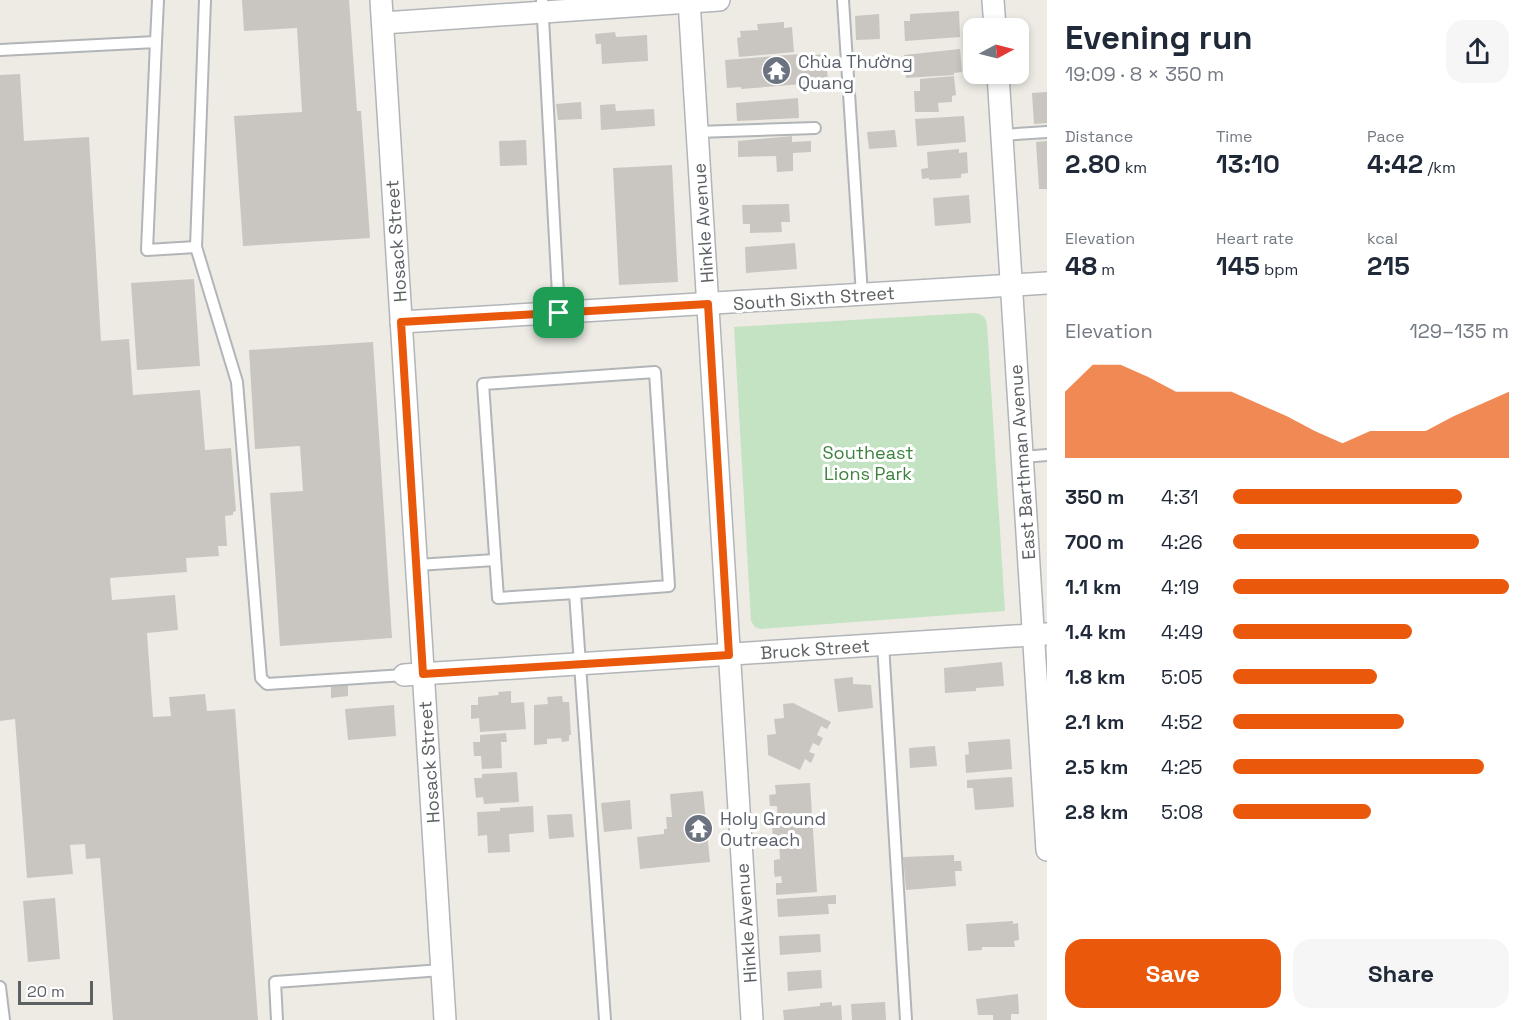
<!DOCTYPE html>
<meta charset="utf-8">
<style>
body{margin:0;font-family:"Space Grotesk",sans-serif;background:#f6f6f7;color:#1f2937;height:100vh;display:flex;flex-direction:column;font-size:22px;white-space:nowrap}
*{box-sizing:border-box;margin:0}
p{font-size:20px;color:#747a83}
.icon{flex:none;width:33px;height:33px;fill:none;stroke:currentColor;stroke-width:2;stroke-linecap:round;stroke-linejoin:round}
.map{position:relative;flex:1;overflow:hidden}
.sheet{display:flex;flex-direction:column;background:#fff;width:480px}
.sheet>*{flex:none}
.needle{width:39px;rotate:83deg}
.buttons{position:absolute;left:963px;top:18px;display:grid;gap:12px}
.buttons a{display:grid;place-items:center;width:66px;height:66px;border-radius:12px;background:#fff;box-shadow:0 3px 9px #0003;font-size:30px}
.scale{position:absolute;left:18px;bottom:15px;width:75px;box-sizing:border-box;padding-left:6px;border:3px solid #5c6063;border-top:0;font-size:16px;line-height:21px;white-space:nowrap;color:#5c6063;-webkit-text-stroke:4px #fff;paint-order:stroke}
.pin{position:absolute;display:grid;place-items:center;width:51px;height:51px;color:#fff;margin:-26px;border-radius:12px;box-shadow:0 3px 9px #0006}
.round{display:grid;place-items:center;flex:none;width:63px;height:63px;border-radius:18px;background:#f6f6f7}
.head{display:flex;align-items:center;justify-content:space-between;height:102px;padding:0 18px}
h1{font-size:33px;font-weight:600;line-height:45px}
.metrics{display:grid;grid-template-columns:repeat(3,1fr);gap:9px;height:102px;padding:6px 18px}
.metrics div{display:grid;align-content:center}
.metrics b{font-size:26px;font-weight:600}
.metrics small{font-size:16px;font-weight:400}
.metrics p{font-size:16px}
.chart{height:168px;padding:12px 18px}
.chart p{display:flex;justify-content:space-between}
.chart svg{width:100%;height:108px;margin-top:6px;fill:#ea580c;opacity:.7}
.primary-button{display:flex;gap:12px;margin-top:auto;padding:12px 18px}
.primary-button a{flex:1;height:69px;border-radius:18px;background:#ea580c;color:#fff;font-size:24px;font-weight:600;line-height:69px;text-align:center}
.primary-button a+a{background:#f6f6f7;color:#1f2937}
ul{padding:0 18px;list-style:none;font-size:20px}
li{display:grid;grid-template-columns:96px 72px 1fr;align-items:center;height:45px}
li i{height:15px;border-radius:8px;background:#ea580c}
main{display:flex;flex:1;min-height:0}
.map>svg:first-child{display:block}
.green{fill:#c4e3c3}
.building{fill:#c9c6c1}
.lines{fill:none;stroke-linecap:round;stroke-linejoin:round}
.lane-casing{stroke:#b2b5b8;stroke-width:14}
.street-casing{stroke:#b2b5b8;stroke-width:24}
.lane{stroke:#fff;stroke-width:10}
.street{stroke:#fff;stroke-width:21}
.route-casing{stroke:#fff;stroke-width:12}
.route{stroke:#ea580c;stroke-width:8}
.labels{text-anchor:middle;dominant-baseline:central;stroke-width:6;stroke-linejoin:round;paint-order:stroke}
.worship-label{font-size:18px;fill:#5b616d;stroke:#fff;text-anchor:start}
.street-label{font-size:18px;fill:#5c6063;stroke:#fff}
.park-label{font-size:18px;fill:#3c823d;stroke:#fff}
</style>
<main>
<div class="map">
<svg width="1047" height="1020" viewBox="0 0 1047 1020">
<rect width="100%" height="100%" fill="#edebe4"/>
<!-- green -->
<path class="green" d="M972,313C980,313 985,315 987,324L1005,611L760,629L755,627L751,621L734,327Z"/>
<!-- building -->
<g class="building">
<polygon points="242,0 349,0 357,111 361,111 370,238 243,246 234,116 302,112 297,28 244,31"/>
<polygon points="959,11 960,37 905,41 904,21 910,21 910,14"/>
<polygon points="879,14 880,39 856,40 855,16"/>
<polygon points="784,22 784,28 792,27 794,52 739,57 737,38 741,37 740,31 758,30 757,24"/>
<polygon points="615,32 616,37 647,35 648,61 602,64 601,44 596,44 595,34"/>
<polygon points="960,49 962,72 954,73 954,75 906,78 904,55"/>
<polygon points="814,53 814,55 826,54 828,82 741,89 741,87 727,88 725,60"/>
<polygon points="20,74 24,141 89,137 101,341 129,339 133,395 200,390 205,450 231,448 236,511 233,512 233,515 225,516 227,546 218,546 219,556 186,558 187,572 110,578 112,600 175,595 178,630 147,633 153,717 171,716 169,697 205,694 207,711 235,709 258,1020 113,1020 100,858 86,859 85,844 70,845 73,874 27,878 15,719 0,721 0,75"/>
<polygon points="954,76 956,95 952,96 952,102 938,103 939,112 915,112 914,91 920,91 920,79"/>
<polygon points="1047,92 1047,123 1034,124 1032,93"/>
<polygon points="798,98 799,118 737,121 736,103"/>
<polygon points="581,102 582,119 558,120 556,104"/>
<polygon points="615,104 616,111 654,109 655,126 601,130 600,105"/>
<polygon points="964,116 966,142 917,146 915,119"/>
<polygon points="895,130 897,147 869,149 867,132"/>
<polygon points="792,136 792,142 811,141 811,152 793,153 793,171 777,172 776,156 738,157 738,141"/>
<polygon points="526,140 527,165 500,166 499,141"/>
<polygon points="1047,141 1047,189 1039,189 1036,142"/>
<polygon points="959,149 959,153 967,152 968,173 961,174 961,178 929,180 929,178 922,179 921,169 928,168 927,152"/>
<polygon points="672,165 678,282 619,285 613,168"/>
<polygon points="969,195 971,223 935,226 933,198"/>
<polygon points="789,204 790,222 781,222 782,232 750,233 750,224 743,224 742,205"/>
<polygon points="795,243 797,269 746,273 745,247"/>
<polygon points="194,279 200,366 137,370 131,283"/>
<polygon points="373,342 392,638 280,646 270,493 303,491 300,446 255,449 249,350"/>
<polygon points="1002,662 1004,686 976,688 976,691 945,693 944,668"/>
<polygon points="853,677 853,684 871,685 873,708 838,712 834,679"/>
<polygon points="348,683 348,696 331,698 331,684"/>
<polygon points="511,691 511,703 524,702 526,729 480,732 479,718 471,719 471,705 478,705 478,697 499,695 498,692"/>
<polygon points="562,696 563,702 569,702 571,735 569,735 569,741 562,742 561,738 547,739 547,744 534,745 534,705 548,704 547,697"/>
<polygon points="793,703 831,722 827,729 821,726 817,735 823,738 819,746 813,743 809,752 815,754 811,763 805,759 800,770 768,755 768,752 767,735 776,734 774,719 784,718 783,704"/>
<polygon points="394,705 396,736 348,740 345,709"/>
<polygon points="506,733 507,742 501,742 502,768 482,769 481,756 474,756 473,742 480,742 480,735"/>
<polygon points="1010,739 1012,769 966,773 965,755 969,754 968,742"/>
<polygon points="935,746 937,766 910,768 909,748"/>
<polygon points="517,772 519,802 484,804 483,797 476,798 474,778 482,778 482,774"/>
<polygon points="1012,777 1014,807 975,810 973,788 967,788 967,780"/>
<polygon points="810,783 817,892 776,895 776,883 782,883 781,876 775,877 774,873 774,860 780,859 779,841 773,841 772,824 778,824 777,806 770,806 769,795 776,794 775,785"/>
<polygon points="703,791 710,862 640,869 637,837 664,834 664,829 667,829 666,817 672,817 670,794"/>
<polygon points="630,800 632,829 604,832 601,803"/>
<polygon points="533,806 534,832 509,834 510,852 488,853 487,835 478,836 477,812 500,811 500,808"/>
<polygon points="572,814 574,837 549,839 547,815"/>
<polygon points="954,855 954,861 961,861 962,871 955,871 956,886 906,890 903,857"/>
<polygon points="836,895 836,904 828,904 829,914 778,917 777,899"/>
<polygon points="55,898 60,959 28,962 23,901"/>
<polygon points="1013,921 1013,924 1018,923 1019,940 1014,941 1015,947 982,947 982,950 968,951 966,924"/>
<polygon points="820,934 821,952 780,955 779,936"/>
<polygon points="821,970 822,988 788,991 787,972"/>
<polygon points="1018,994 1019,1014 1011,1014 1011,1020 993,1020 993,1015 978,1015 976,999"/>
<polygon points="832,1002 832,1006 841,1005 842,1020 784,1020 783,1010 820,1006 820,1003"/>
<polygon points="885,1002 886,1020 852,1020 851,1004"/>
</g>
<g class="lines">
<defs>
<g id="lane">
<polyline points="205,0 196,247 237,382 261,678 267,684 404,675"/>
<polyline points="542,0 559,313"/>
<polyline points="843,0 862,295"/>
<polyline points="156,42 158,0"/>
<polyline points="0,50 156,42 147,250 196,247"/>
<polyline points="697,132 815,128"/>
<polyline points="1001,135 1047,132"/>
<polyline points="1023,457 1047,455"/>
<polyline points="417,565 495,560"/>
<polyline points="575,593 498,598 483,384 655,372 669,586 575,593 605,1020"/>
<polyline points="883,644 906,1020"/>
<polyline points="0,987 4,1020"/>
<polyline points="277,1020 275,982 442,970"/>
</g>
<g id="street">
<polyline points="381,0 445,1020"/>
<polyline points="689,0 752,1020"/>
<polyline points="993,0 995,28"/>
<polyline points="383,23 719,0"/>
<polyline points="998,74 1047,850"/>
<polyline points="401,322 1047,283"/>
<polyline points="404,675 1046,634"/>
</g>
</defs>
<!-- lane casing -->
<use href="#lane" class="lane-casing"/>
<!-- street casing -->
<use href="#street" class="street-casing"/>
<!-- lane -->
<use href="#lane" class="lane"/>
<!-- street -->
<use href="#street" class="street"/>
</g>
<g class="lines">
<defs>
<polygon id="route" points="708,304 729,655 423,674 401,322"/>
</defs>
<!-- route casing -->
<use href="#route" class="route-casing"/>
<!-- route -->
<use href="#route" class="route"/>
</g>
<!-- icons -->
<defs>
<symbol id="temple-disc" viewBox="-11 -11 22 22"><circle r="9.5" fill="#6b7280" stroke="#fff"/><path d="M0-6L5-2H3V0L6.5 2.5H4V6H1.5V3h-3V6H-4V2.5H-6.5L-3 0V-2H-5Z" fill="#fff"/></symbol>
</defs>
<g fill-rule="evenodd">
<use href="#temple-disc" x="760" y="54" width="33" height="33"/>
<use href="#temple-disc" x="682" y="812" width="33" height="33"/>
</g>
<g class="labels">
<!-- worship labels -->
<g class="worship-label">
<text x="798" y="61">Chùa Thường<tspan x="798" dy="21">Quang</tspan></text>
<text x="720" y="818">Holy Ground<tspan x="720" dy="21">Outreach</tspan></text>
</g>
<!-- street labels -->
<g class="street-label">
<text transform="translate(703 223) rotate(-94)">Hinkle Avenue</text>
<text transform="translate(396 241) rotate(-94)">Hosack Street</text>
<text transform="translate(814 298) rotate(-4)">South Sixth Street</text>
<text transform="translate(1022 462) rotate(-94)">East Barthman Avenue</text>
<text transform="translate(815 649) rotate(-4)">Bruck Street</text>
<text transform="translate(429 762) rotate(-94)">Hosack Street</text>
<text transform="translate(746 923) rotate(-94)">Hinkle Avenue</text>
</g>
<!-- park labels -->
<g class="park-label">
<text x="868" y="452">Southeast<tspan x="868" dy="21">Lions Park</tspan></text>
</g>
</g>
</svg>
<div class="buttons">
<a><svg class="needle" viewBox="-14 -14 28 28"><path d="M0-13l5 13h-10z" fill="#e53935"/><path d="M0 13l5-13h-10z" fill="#747a83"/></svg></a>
</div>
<div class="scale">20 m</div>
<div class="pin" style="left:559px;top:313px;background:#1e9e55"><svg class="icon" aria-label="arrive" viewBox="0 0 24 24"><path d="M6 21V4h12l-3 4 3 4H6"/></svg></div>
</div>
<section class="sheet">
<div class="head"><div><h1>Evening run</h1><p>19:09 · 8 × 350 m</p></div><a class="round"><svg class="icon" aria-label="share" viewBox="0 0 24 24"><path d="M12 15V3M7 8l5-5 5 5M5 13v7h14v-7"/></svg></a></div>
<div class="metrics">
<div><p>Distance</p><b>2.80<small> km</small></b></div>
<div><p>Time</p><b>13:10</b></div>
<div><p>Pace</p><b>4:42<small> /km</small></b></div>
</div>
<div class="metrics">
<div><p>Elevation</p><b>48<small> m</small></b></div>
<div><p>Heart rate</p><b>145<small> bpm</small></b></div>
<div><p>kcal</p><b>215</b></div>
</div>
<div class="chart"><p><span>Elevation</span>129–135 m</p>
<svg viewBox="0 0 160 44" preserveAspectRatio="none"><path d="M0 44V17L10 6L20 6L30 11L40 17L50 17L60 17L70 22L80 27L90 33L100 38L110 33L120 33L130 33L140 27L150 22L160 17V44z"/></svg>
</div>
<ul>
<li><b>350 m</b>4:31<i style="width:83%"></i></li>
<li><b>700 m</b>4:26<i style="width:89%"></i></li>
<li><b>1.1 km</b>4:19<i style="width:100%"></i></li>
<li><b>1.4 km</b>4:49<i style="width:65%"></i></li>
<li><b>1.8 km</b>5:05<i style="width:52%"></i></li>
<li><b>2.1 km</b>4:52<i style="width:62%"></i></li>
<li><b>2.5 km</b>4:25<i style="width:91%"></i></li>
<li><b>2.8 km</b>5:08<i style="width:50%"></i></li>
</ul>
<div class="primary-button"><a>Save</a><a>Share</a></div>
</section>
</main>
